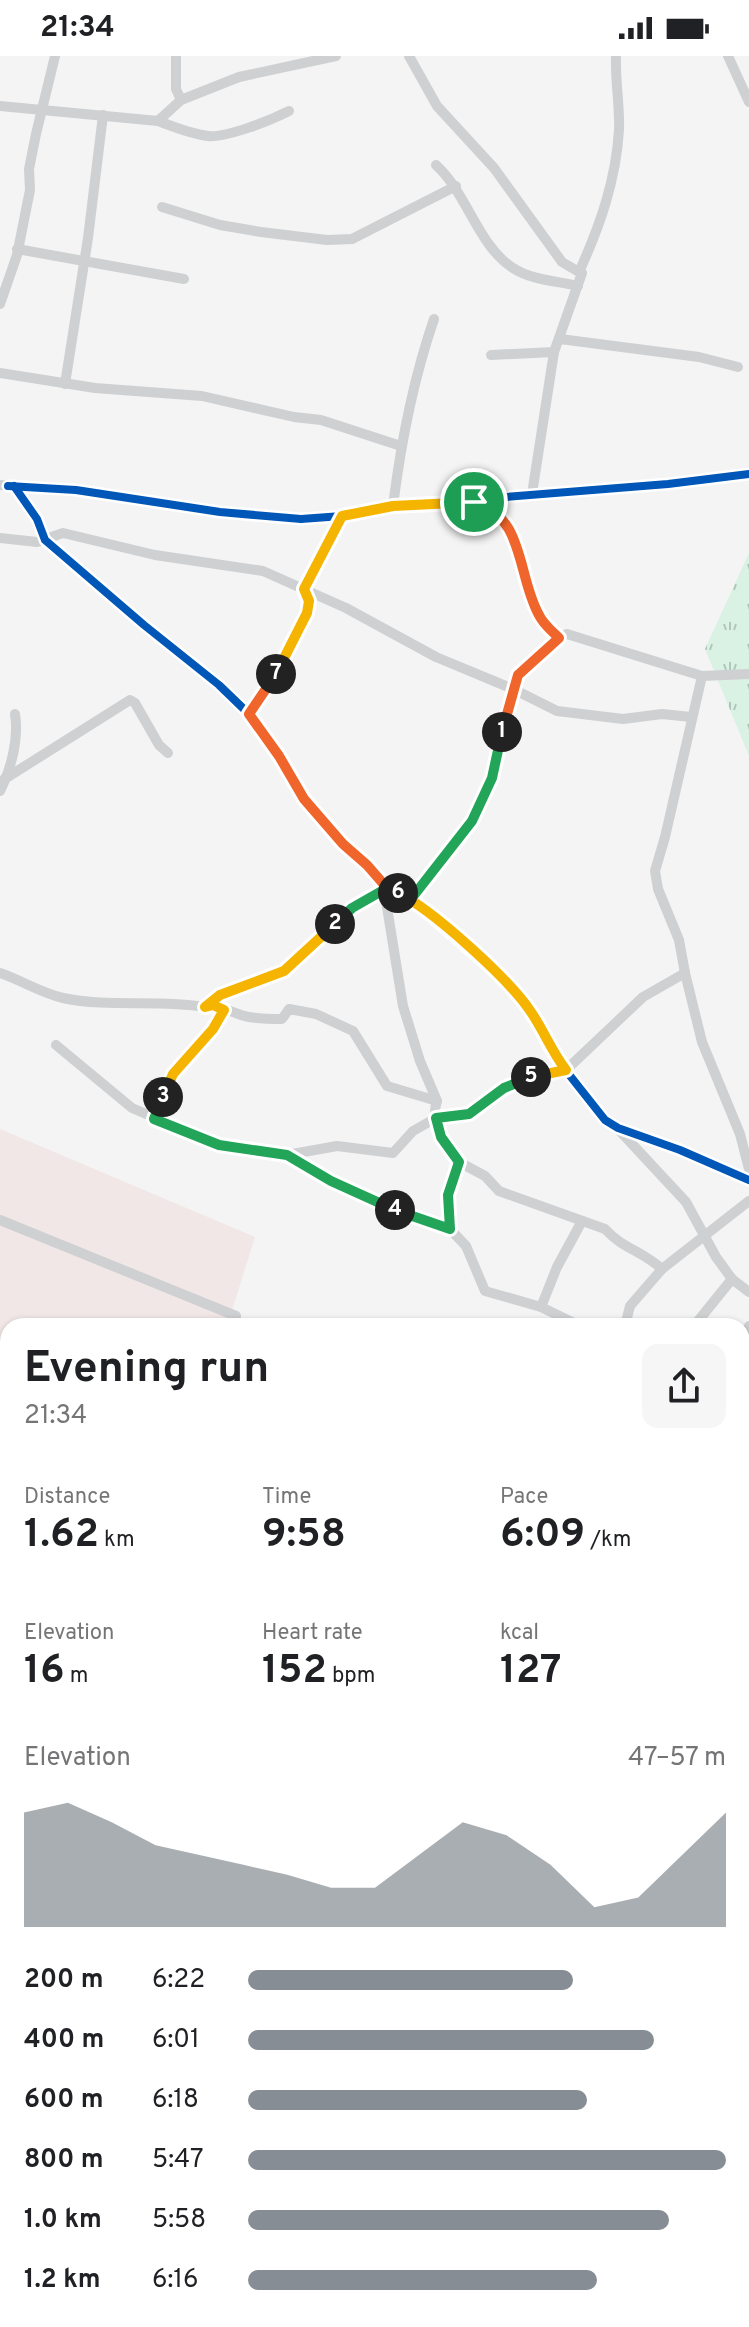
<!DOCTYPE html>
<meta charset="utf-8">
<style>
body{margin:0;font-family:Overpass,sans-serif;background:#f6f6f6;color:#202124;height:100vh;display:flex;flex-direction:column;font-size:30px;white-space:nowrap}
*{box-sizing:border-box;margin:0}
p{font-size:26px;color:#757577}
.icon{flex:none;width:44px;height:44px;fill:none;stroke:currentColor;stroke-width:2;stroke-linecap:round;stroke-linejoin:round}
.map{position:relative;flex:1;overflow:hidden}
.panel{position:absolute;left:0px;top:1262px;width:750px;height:1010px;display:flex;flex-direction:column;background:#fff;border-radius:24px 24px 0 0;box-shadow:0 2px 6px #0004}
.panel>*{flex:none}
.pin{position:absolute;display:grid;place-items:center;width:68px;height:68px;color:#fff;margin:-34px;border:4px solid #fff;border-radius:50%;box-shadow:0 2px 8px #0007}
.km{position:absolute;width:40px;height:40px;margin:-20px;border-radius:50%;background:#222;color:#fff;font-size:22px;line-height:40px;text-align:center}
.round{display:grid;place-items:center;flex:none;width:84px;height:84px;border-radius:16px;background:#f6f6f6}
.headline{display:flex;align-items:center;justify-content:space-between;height:136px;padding:0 24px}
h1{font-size:44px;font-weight:700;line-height:60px}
.stats{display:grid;grid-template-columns:repeat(3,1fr);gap:12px;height:136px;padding:8px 24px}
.stats div{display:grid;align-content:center}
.stats b{font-size:40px;font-weight:700}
.stats small{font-size:22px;font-weight:400}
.stats p{font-size:22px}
.chart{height:224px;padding:16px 24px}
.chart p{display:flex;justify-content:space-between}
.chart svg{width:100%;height:144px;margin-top:8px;fill:#868d94;opacity:.7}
ul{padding:0 24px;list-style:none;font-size:26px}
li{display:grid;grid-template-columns:128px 96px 1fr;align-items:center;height:60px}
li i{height:20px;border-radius:10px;background:#868d94}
.status{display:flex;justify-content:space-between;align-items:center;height:56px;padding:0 40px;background:#fff;direction:ltr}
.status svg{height:22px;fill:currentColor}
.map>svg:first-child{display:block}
.medical{fill:#f1e7e6}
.grass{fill:url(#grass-tufts)}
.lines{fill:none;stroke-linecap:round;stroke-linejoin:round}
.minor{stroke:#ced0d2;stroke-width:10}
.cycleway-casing{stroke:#fff;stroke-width:13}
.cycleway{stroke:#0057b8;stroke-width:8}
.split-1-casing{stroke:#fff;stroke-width:16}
.split-2-casing{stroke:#fff;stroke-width:16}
.split-3-casing{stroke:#fff;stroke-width:16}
.split-4-casing{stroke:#fff;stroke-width:16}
.split-5-casing{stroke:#fff;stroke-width:16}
.split-6-casing{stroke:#fff;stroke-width:16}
.split-7-casing{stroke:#fff;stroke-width:16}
.split-8-casing{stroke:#fff;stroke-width:16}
.split-1{stroke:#f0652b;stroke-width:10}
.split-2{stroke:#22a559;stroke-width:10}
.split-3{stroke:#f5b400;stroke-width:10}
.split-4{stroke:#22a559;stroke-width:10}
.split-5{stroke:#22a559;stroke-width:10}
.split-6{stroke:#f5b400;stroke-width:10}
.split-7{stroke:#f0652b;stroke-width:10}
.split-8{stroke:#f5b400;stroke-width:10}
</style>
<div class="status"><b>21:34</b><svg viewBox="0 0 49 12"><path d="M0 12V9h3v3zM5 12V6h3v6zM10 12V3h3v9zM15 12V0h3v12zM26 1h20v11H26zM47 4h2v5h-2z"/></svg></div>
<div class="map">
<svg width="749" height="2271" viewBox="0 0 749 2271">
<defs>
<pattern id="grass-tufts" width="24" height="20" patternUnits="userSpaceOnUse" patternTransform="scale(2)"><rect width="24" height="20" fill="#d9f2e3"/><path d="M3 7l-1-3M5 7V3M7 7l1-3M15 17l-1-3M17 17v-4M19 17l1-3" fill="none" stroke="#b2c7bb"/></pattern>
</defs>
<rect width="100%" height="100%" fill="#f4f4f4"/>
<!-- medical -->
<polygon class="medical" points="0,1073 255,1181 227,1270 8,1270 8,1482 0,1481"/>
<!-- grass -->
<polygon class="grass" points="749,497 749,700 705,593"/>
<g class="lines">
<!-- minor -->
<g class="minor">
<polyline points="176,0 176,33 181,44"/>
<polyline points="409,0 437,50 494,112 562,206 579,216"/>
<polyline points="728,0 749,46"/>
<polyline points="0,50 158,65 181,44 239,21 336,0"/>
<path d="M158,65C174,71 191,78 208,80C227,82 271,64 289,55"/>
<path d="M436,109C467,137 478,190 513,212C531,224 557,225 578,230"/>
<polyline points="162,151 220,169 261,176 327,184 352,183 456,130"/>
<polyline points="17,193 184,223"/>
<polyline points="0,248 17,199 30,134 29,113 36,78 55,0"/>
<polyline points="560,283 699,301 738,311"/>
<polyline points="491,299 554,296"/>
<polyline points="0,317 95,332 202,340 294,361 321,364 401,390"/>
<polyline points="65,328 88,182 103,59"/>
<polyline points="0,429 76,434 220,456 301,463 342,460 393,450 668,428 749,418"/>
<polyline points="14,430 37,463 45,484 144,569 219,629 249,658 279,700 304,743 319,758 343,788 367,809 387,832 411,843 504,924 531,956 552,997 605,1064 618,1072 680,1094 749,1124"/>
<path d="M532,438L554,296L582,217L579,216C600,170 616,124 619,74C620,50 615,25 616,0"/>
<path d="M480,447C522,459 520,525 539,559C544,568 552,575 559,582"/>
<path d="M393,450C401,386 413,324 434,263"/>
<polyline points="0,482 37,486 63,477 155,499 263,515 346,552 436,601 513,633 557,655 623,663 662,658 691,661"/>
<polyline points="702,620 665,781 655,815 658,833 679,884 685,917 702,986 740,1078 749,1113"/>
<path d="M249,658C262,640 311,564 309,545C309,541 306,537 304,533L342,460"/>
<polyline points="3,724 130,644 135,647 159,689 168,697"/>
<path d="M0,735C11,713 19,683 15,658"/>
<path d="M384,833L403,950L420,1005L437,1045C429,1068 446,1088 459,1106L448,1139L450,1173L466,1190L485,1235L541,1251L580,1270"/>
<path d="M411,843C440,805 474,769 491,724C502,696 506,662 513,633L518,619L559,582L567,578L702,620L749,618"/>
<path d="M0,917C21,924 41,937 63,942C109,952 157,943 205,951L220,939L284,915L352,852L387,832"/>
<path d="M205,951C219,947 235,959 249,961C260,963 271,963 282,963L289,953L316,958L353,975L387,1030L437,1045"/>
<polyline points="56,989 132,1052 219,1089 287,1099 337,1090 393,1097 413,1075 436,1062 469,1058 517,1025 566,1014 643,941 685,917"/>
<polyline points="154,1063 173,1018 213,973 224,954"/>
<polyline points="619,1074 686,1146 716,1201 732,1223 749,1236"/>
<path d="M287,1099C339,1130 392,1153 450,1173"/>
<path d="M459,1106L485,1120L499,1135L605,1173C622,1192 642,1195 662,1213"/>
<polyline points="0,1164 236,1260"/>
<polyline points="541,1251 557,1211 582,1165"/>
<polyline points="625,1270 630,1250 662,1213 749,1145"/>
<polyline points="694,1270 732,1223"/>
<polyline points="742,1291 749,1270"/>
<polyline points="0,1352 8,1353"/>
<polyline points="742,1432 749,1433"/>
<polyline points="0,1485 8,1487"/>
<polyline points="742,1516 749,1519"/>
<polyline points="742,1626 749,1628"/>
<polyline points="0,1746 8,1704"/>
<polyline points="742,1805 749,1773"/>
<polyline points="0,1896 8,1898"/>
<polyline points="742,2027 749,2028"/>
<polyline points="742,2162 749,2163"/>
<polyline points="562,2264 563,2271"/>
<polyline points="613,2264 614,2271"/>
<polyline points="709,2264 710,2271"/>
<polyline points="264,2271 266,2264"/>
<polyline points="365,2271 368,2264"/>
<polyline points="452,2271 453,2264"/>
<polyline points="508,2271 510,2264"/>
</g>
<defs>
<g id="cycleway">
<polyline points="8,430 76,434 220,456 301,463 342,460 393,450 668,428 749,418"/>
<polyline points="14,430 37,463 45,484 144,569 219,629 249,658 279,700 304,743 319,758 343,788 367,809 387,832 411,843 504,924 531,956 552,997 605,1064 618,1072 680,1094 749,1124"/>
</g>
</defs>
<!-- cycleway casing -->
<use href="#cycleway" class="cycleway-casing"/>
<!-- cycleway -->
<use href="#cycleway" class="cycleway"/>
</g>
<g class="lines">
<defs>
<path id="split-1" d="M474,446C525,460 517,520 539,559C543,568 552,575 559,582L518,619L502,676"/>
<polyline id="split-2" points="335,868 352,852 387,832 411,843 472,765 492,722 502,676"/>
<polyline id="split-3" points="163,1041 173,1018 213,973 224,954 213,949 205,951 220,939 284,915 335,868"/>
<polyline id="split-4" points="163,1041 154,1063 219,1089 287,1099 331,1125 395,1154"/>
<polyline id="split-5" points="395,1154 450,1173 448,1139 459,1106 441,1081 436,1062 469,1058 504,1032 531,1021"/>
<path id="split-6" d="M398,837C432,853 510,924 531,956C544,975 552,996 566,1014L531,1021"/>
<polyline id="split-7" points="276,618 249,658 279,700 304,743 343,788 367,809 387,832 398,837"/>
<polyline id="split-8" points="276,618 307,557 309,545 304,533 342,460 393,450 474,446"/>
</defs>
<!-- split-1 casing -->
<use href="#split-1" class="split-1-casing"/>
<!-- split-2 casing -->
<use href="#split-2" class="split-2-casing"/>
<!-- split-3 casing -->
<use href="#split-3" class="split-3-casing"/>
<!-- split-4 casing -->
<use href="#split-4" class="split-4-casing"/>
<!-- split-5 casing -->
<use href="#split-5" class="split-5-casing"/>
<!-- split-6 casing -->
<use href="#split-6" class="split-6-casing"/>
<!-- split-7 casing -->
<use href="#split-7" class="split-7-casing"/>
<!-- split-8 casing -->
<use href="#split-8" class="split-8-casing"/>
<!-- split-1 -->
<use href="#split-1" class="split-1"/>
<!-- split-2 -->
<use href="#split-2" class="split-2"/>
<!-- split-3 -->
<use href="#split-3" class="split-3"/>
<!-- split-4 -->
<use href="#split-4" class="split-4"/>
<!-- split-5 -->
<use href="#split-5" class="split-5"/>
<!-- split-6 -->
<use href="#split-6" class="split-6"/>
<!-- split-7 -->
<use href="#split-7" class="split-7"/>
<!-- split-8 -->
<use href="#split-8" class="split-8"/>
</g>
</svg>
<div class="pin" style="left:474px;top:446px;background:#1e9e55"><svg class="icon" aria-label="arrive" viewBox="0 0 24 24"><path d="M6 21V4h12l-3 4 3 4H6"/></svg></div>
<b class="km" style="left:502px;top:676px">1</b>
<b class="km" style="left:335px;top:868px">2</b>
<b class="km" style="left:163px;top:1041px">3</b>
<b class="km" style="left:395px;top:1154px">4</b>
<b class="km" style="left:531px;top:1021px">5</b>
<b class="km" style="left:398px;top:837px">6</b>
<b class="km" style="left:276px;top:618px">7</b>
<section class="panel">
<div class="headline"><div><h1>Evening run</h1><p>21:34</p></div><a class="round"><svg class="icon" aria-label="share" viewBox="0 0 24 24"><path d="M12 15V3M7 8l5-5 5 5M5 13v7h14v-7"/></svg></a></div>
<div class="stats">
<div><p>Distance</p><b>1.62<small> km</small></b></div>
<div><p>Time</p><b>9:58</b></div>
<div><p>Pace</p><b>6:09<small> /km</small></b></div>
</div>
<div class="stats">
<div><p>Elevation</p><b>16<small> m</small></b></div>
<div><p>Heart rate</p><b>152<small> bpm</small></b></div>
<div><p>kcal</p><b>127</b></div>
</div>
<div class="chart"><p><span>Elevation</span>47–57 m</p>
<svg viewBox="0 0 160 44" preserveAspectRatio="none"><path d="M0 44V9L10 6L20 12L30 19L40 22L50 25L60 28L70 32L80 32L90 22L100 12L110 16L120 25L130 38L140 35L150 22L160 9V44z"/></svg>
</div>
<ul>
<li><b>200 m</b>6:22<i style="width:68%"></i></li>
<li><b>400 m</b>6:01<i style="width:85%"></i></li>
<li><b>600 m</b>6:18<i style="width:71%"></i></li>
<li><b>800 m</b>5:47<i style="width:100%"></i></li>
<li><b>1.0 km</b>5:58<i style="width:88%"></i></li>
<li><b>1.2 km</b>6:16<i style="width:73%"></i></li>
</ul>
</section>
</div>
